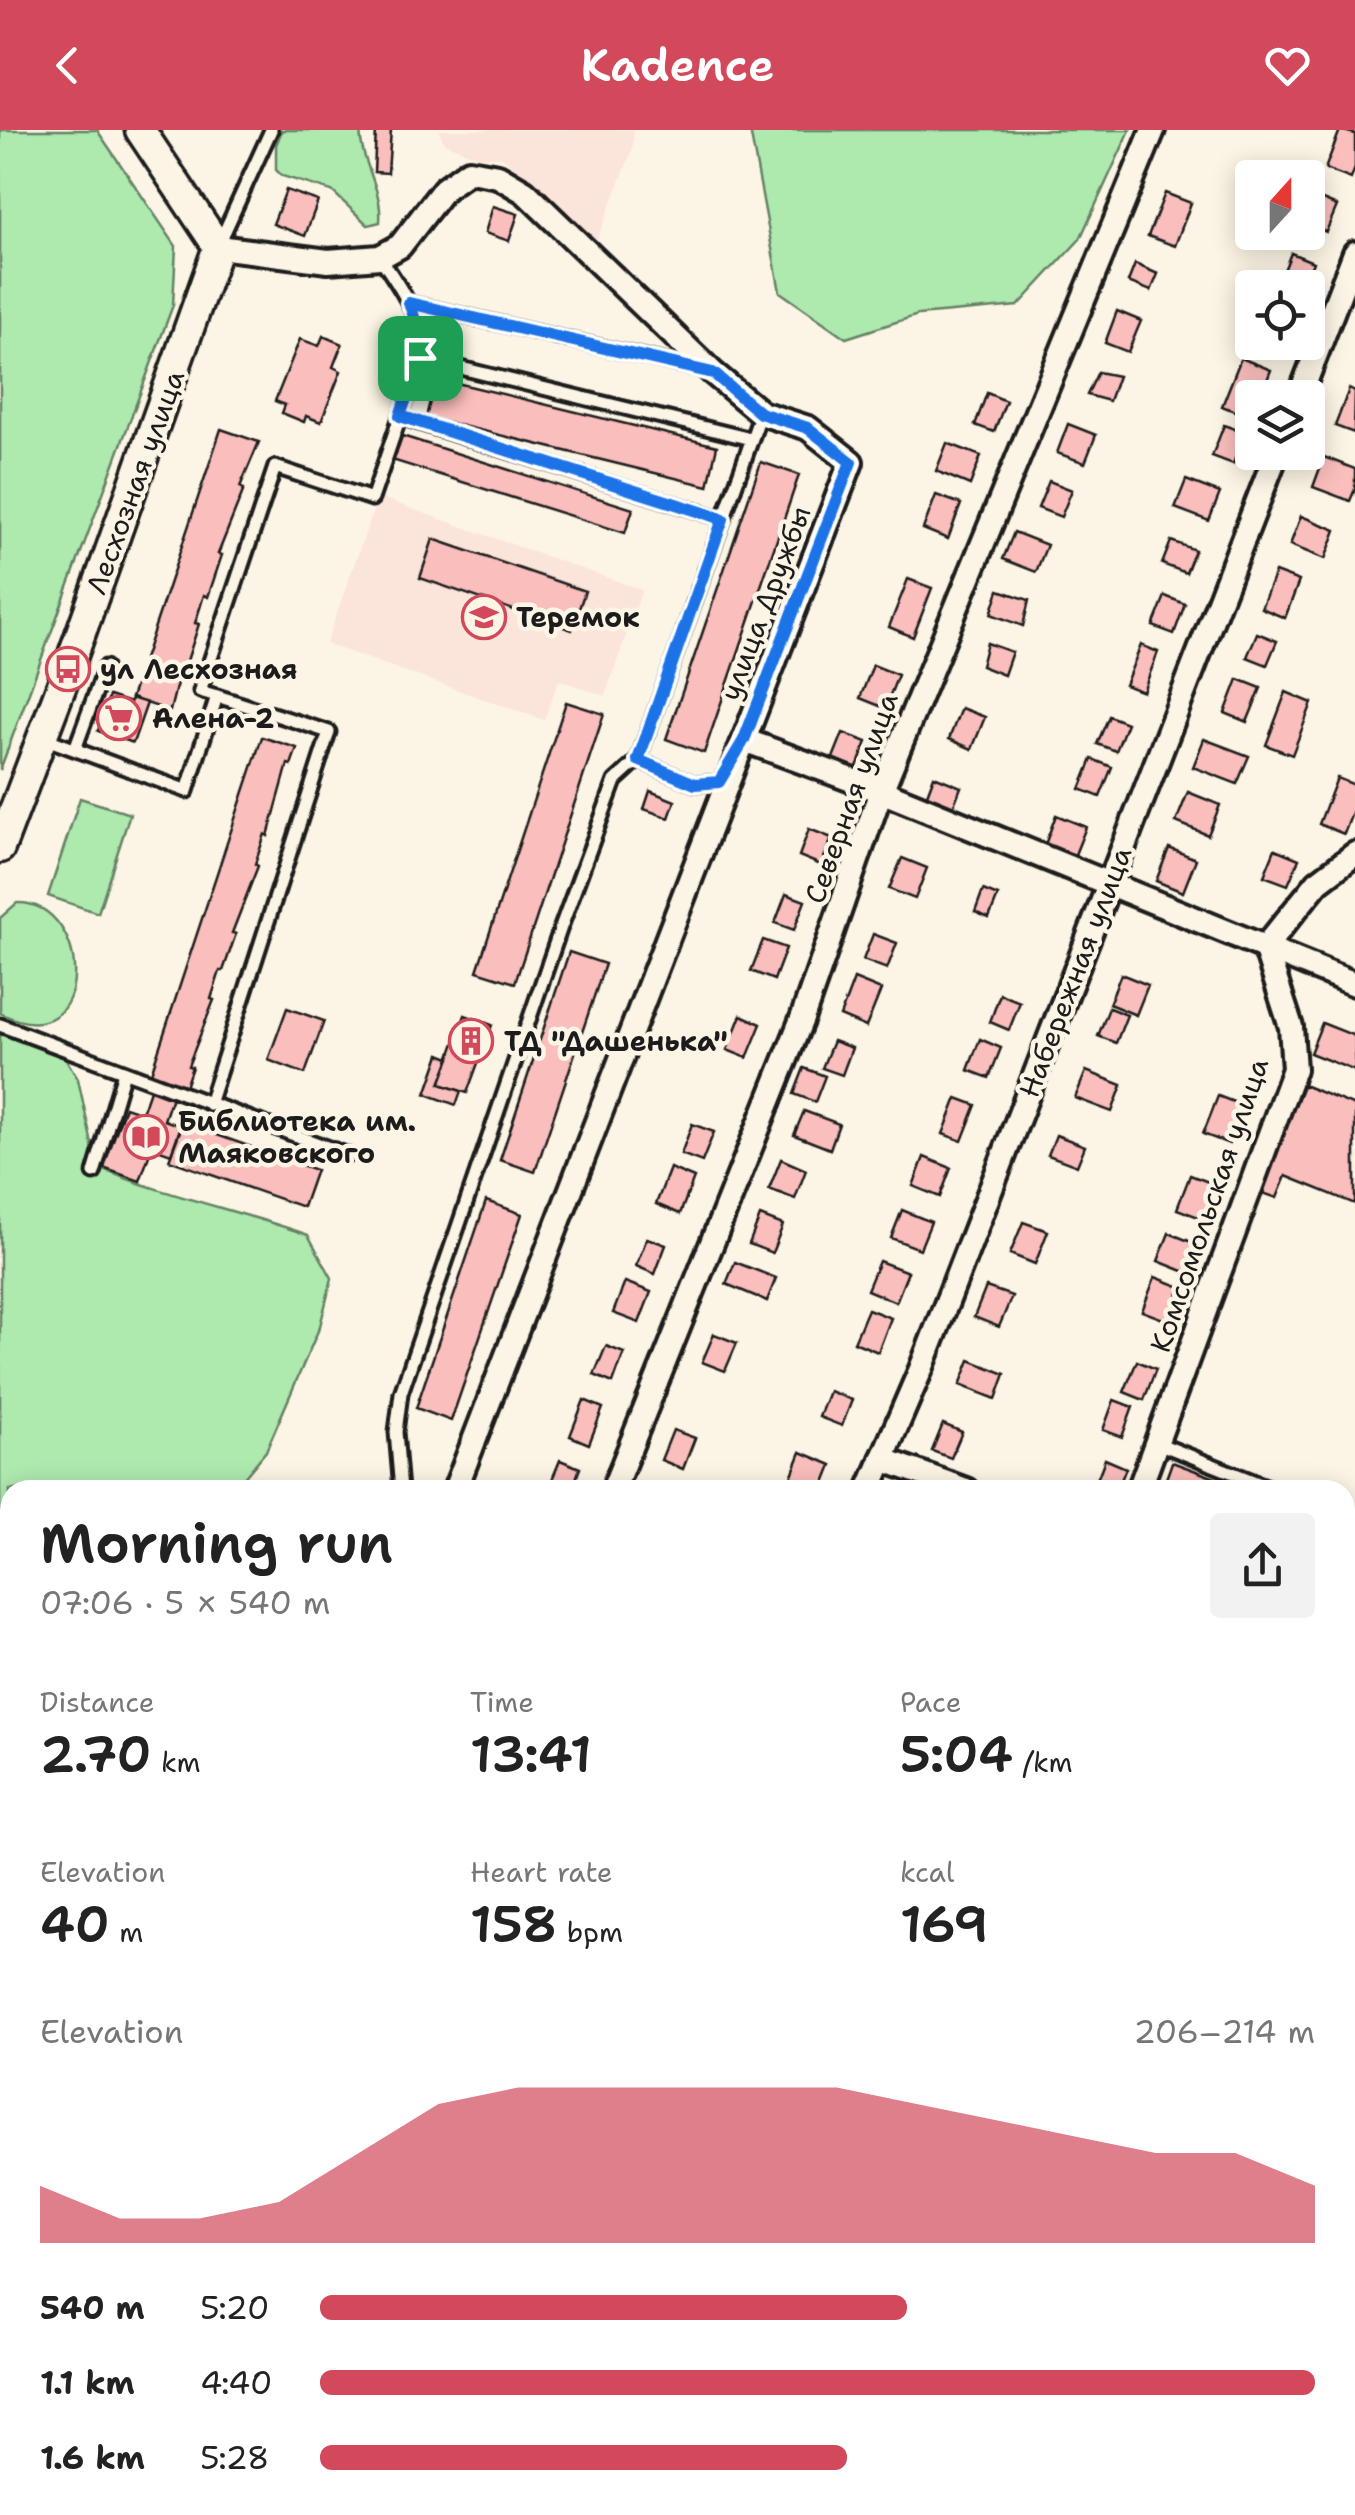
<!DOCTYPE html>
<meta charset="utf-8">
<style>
body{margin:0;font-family:"Shantell Sans",sans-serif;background:#f2f2f2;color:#222;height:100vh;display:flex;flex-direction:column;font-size:38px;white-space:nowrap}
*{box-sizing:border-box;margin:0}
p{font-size:32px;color:#767676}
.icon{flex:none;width:55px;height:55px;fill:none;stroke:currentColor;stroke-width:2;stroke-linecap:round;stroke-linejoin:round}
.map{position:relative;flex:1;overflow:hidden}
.side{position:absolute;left:0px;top:1350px;width:1355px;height:1035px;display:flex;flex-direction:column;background:#fff;border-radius:30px 30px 0 0;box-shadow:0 5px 25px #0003}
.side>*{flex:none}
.needle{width:65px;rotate:21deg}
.fabs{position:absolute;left:1235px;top:30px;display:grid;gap:20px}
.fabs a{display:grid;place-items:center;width:90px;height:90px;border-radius:10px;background:#fff;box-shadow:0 5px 25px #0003;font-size:50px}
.pin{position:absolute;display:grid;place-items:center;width:85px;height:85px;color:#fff;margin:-42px;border-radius:20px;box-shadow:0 5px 15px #0006}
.round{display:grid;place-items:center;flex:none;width:105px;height:105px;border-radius:10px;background:#f2f2f2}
.head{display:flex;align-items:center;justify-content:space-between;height:170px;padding:0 40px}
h1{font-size:55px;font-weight:600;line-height:75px}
.metrics{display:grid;grid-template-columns:repeat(3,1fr);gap:15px;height:170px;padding:10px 40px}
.metrics div{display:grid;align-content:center}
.metrics b{font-size:50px;font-weight:600}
.metrics small{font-size:28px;font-weight:400}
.metrics p{font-size:28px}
.chart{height:280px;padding:20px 40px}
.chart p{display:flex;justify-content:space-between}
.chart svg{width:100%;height:180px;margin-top:10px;fill:#d1495b;opacity:.7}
ul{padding:0 40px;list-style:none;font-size:32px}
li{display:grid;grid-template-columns:160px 120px 1fr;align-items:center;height:75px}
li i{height:25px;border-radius:12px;background:#d1495b}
header{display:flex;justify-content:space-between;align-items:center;height:130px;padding:0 40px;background:#d1495b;color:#fff;font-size:45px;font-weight:600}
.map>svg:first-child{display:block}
.built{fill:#fbe4d9}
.green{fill:#aee9ae;stroke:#658265;stroke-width:2.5}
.building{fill:#fabebc;stroke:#1c1c1c;stroke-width:2.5}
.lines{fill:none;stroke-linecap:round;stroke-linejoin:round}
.service-casing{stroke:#1c1c1c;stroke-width:19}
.minor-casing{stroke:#1c1c1c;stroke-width:30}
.tertiary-casing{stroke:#1c1c1c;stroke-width:35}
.service{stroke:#fcf5e5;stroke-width:11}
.minor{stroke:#fcf5e5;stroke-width:22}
.tertiary{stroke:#fcf5e5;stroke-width:28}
.route-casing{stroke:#fff;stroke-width:20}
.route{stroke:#1a73e8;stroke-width:12}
.labels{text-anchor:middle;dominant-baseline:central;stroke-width:9;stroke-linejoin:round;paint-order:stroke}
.street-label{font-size:28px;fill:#1c1c1c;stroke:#fcf5e5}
.poi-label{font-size:28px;font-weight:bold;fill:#1c1c1c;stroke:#fcf5e5;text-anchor:start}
</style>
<header><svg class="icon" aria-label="back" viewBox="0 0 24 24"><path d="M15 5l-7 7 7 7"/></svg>Kadence<svg class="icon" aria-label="heart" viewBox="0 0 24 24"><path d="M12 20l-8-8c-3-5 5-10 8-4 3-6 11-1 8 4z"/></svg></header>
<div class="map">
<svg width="1355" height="2385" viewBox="0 0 1355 2385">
<rect width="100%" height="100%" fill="#fcf5e5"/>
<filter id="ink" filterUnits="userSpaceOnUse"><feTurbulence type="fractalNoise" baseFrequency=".01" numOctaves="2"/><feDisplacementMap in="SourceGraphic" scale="20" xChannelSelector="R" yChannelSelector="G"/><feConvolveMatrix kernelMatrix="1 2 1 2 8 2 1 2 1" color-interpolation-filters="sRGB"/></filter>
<g filter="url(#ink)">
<!-- built -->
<g class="built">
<polygon points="439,0 634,0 632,21 596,112 502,27 477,26 444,13"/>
<polygon points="378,367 642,460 605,566 559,550 544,590 326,514"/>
<polygon points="10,2237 10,2375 260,2375 256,2385 18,2385 0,2378 0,2263"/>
</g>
<!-- green -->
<g class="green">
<polygon points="0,0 97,0 176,116 173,175 0,640"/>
<path d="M282,0H360C361,34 383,58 380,92L368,95L332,61L282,46L276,40V15Z"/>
<polygon points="750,0 1130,0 1080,109 1018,176 918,185 846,208 780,162"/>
<polygon points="80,668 130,684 98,783 48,766"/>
<path d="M17,773C93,771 99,932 0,883V788Z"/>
<path d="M0,900L63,924L78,949L97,1037C165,1066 238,1080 308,1105L332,1148L320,1196L266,1321L234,1360H10V1562L0,1556Z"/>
<polygon points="0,1611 10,1618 10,1782 0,1806"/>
</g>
<!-- building -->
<g class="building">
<polygon points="376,0 391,0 388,43 374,42"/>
<polygon points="1340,0 1355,4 1355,38 1351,49 1325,39"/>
<polygon points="286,60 318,71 305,106 273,94"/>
<polygon points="1165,63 1191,73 1175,116 1148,106"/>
<polygon points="1315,67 1337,76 1326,102 1308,95"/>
<polygon points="493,76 518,84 509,111 485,103"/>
<polygon points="1291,123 1313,132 1303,158 1279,153"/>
<polygon points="1135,134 1158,144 1151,161 1128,152"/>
<polygon points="1117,181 1141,191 1128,222 1105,213"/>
<polygon points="323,206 342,214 333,237 341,241 321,292 306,286 304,292 282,283 285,275 275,271 300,209 319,216"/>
<polygon points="1241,228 1271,240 1260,268 1252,268 1252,288 1222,276"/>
<polygon points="1098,242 1118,246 1109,271 1087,265"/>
<polygon points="436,248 717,316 708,356 426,287"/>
<polygon points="1349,259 1355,262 1354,303 1335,296"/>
<polygon points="987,263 1006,271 994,302 975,295"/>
<polygon points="1068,294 1096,305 1085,333 1057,323"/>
<polygon points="1224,295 1245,303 1233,334 1212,326"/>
<polygon points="221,299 259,312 240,357 244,359 218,424 222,425 208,467 204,465 200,478 195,493 199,494 186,534 182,533 170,581 131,568"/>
<polygon points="399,305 633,379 625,403 392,330"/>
<polygon points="947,313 981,326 970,355 936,341"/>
<polygon points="1324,327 1355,339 1355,359 1350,371 1313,357"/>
<polygon points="761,332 799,345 704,623 666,609"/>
<polygon points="1186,350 1220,363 1209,391 1175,378"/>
<polygon points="1049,351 1072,360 1061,387 1038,378"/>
<polygon points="936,365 961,374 948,409 923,399"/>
<polygon points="1301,386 1336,400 1325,429 1290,415"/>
<polygon points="1014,402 1047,415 1036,442 1003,429"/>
<polygon points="433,409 585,461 572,500 420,448"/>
<polygon points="1171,411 1195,420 1186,443 1162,434"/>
<polygon points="1275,442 1299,451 1285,488 1261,478"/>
<polygon points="908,449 932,458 913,507 889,497"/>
<polygon points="999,460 1029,470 1023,496 991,484"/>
<polygon points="1165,466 1185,474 1174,504 1153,496"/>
<polygon points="1257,503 1277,511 1267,535 1247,527"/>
<polygon points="987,513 1012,522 1004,545 981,536"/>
<polygon points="1141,515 1158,522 1143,562 1125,555"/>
<polygon points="873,535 898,545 885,578 860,568"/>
<polygon points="1238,549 1261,558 1247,592 1225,583"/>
<polygon points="1286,562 1312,573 1292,625 1266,615"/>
<polygon points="109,566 130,573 131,568 147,573 133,613 98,601"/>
<polygon points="566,572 604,584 515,853 477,841"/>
<polygon points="961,578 985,587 972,619 949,609"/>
<polygon points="1109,586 1127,593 1116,621 1097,614"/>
<polygon points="843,603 867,612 855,642 831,633"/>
<polygon points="262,607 297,618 291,635 288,634 268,706 265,704 255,734 258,736 232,803 236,804 223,841 220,841 211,869 214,870 188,936 192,937 185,957 150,946"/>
<polygon points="1204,609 1249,626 1237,654 1193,637"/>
<polygon points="1092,629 1112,637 1100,667 1080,659"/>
<polygon points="934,646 961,657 952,680 925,670"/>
<polygon points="1337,648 1355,655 1355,675 1344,704 1319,694"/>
<polygon points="650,661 675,671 669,688 644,679"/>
<polygon points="1188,662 1220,675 1208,705 1176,692"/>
<polygon points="1056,685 1086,697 1072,732 1043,720"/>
<polygon points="809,699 832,708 821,735 799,726"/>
<polygon points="1169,718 1196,729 1183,762 1156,751"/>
<polygon points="1275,719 1299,729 1288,755 1264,746"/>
<polygon points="902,728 927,738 915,769 889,759"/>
<polygon points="983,760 998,766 989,788 975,782"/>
<polygon points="786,764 805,771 794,800 775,793"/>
<polygon points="873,804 897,813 887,839 863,830"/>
<polygon points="763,810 786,818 774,850 751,841"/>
<polygon points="569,822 605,834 535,1042 500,1030"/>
<polygon points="1121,844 1148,855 1136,885 1109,874"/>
<polygon points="854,849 881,860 866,897 840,886"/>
<polygon points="1000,864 1020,872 1009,900 990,892"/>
<polygon points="287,878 324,891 305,944 268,930"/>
<polygon points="1109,878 1127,885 1116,913 1098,906"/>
<polygon points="465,885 492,895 467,963 440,954"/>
<polygon points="741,885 761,894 747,928 727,920"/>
<polygon points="1322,893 1355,906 1355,941 1310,923"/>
<polygon points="980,909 1001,918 989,948 968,940"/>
<polygon points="833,911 852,918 842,945 822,938"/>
<polygon points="440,924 450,928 440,954 461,961 456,975 426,964"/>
<polygon points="804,938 825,946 815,972 794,964"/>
<polygon points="1086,941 1122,955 1112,982 1075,968"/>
<polygon points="1303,955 1355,976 1355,1074 1286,1046 1277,1068 1260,1062"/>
<polygon points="151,957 173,964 164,990 181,996 171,1024 152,1017 140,1051 103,1038 125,977 142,983"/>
<polygon points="1218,966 1244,976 1229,1014 1203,1004"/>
<polygon points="957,968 976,975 962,1011 943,1004"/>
<polygon points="804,981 839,994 830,1019 794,1005"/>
<polygon points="183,993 316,1040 303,1077 169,1030"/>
<polygon points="692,994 714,1002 702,1032 681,1024"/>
<polygon points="1056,1005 1085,1016 1077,1036 1048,1025"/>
<polygon points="924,1027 951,1038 940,1067 913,1056"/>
<polygon points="781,1029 806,1040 795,1069 769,1059"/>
<polygon points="670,1038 694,1048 680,1084 656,1074"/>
<polygon points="1190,1045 1222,1057 1209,1091 1177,1079"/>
<polygon points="486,1071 522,1084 451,1291 416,1278"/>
<polygon points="902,1080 931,1092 920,1119 891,1108"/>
<polygon points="760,1086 783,1095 772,1123 749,1114"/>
<polygon points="1023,1092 1048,1101 1035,1134 1010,1124"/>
<polygon points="1169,1103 1199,1115 1188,1143 1158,1131"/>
<polygon points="647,1108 666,1115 655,1144 636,1136"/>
<polygon points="879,1131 908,1142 896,1172 867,1160"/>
<polygon points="735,1132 776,1148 767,1171 726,1154"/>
<polygon points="1155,1147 1181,1157 1168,1191 1142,1181"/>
<polygon points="625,1152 651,1162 639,1193 613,1183"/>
<polygon points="986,1157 1012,1166 999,1197 974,1187"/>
<polygon points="868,1179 891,1188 878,1222 854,1212"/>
<polygon points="714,1204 737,1213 725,1241 702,1232"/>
<polygon points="606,1216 624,1223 613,1253 594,1245"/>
<polygon points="970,1230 1005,1244 996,1269 960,1255"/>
<polygon points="1137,1231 1156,1239 1144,1270 1124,1262"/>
<polygon points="829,1261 852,1270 842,1296 819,1287"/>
<polygon points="584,1270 603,1278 589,1314 570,1306"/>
<polygon points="1114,1270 1133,1277 1122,1307 1103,1300"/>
<polygon points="943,1294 962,1302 951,1328 932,1321"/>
<polygon points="673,1300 695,1308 683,1339 661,1330"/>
<polygon points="801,1322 832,1335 822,1360 786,1360"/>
<polygon points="1105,1329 1126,1338 1117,1360 1093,1360"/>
<polygon points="560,1330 580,1338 572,1360 549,1357"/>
<polygon points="1172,1332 1242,1358 1241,1360 1162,1360"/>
<polygon points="1355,1596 1355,1704 1345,1729 1345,1621"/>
<polygon points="10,1858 10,1953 0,1977 0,1882"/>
<polygon points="1345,2070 1355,2074 1355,2114 1345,2110"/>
<polygon points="1345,2223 1355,2227 1355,2268 1352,2275 1345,2272"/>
<polygon points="272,2375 303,2375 299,2385 268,2385"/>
<polygon points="375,2375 414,2375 410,2385 372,2385"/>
<polygon points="532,2375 575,2375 571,2385 528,2385"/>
<polygon points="646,2375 688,2375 684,2385 642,2385"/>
<polygon points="708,2375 736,2375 732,2385 704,2385"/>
<polygon points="766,2375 814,2375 810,2385 751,2385 755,2377 764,2380"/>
<polygon points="1068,2375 1178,2375 1187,2379 1189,2375 1235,2375 1233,2380 1238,2382 1237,2385 1093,2385"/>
</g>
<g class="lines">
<defs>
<g id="service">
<polyline points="219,114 271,0"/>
<path d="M380,127C403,163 421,183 420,228"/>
<polyline points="409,173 702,240"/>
<polyline points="400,287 723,389"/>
<polyline points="217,566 200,561 275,337 372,369 420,228 751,309"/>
<polyline points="44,608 187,661 217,566 329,602 209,974"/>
<polyline points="75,619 105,537"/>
<polyline points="724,644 719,652 695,654 638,630 761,283"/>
<polyline points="0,895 348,1025"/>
<polyline points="94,1043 124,942"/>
<polyline points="1155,1312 1276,1360"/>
<polyline points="401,1360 396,1302 401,1263 561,797 615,651 638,630"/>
<polyline points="1345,1388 1355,1391"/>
<polyline points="1345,1801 1355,1776"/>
<polyline points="1345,1820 1355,1823"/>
<polyline points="0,2042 10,2018"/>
<polyline points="1345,2046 1355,2050"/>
<polyline points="0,2064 10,2069"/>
<polyline points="0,2189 10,2164"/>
<polyline points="913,2375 940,2385"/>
<polyline points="1253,2385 1257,2375"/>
</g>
<g id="minor">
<polyline points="218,117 328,131 380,127 400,116 444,59 469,41 498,46 525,62 713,243 761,283 808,298 851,332 455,1360"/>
<polyline points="1299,268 1355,123"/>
<polyline points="744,610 881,661 1355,854"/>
<polyline points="882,1329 966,1360"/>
<polyline points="613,1360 803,886 881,661 1153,0"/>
<polyline points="869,1360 921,1239 1277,322"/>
<polyline points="1139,1360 1294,939 1291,897 1265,817 1318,752 1355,724"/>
</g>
<g id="tertiary">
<polyline points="0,718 68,539 218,117 140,0"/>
<polyline points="1345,1438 1355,1413"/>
<polyline points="0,1596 10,1602"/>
<polyline points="1345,2165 1355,2169"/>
<polyline points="467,2385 471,2375"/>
<polyline points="981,2385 985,2375"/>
</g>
</defs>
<!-- service casing -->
<use href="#service" class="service-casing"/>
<!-- minor casing -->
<use href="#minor" class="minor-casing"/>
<!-- tertiary casing -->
<use href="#tertiary" class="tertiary-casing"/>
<!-- service -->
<use href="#service" class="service"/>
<!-- minor -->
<use href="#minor" class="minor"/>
<!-- tertiary -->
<use href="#tertiary" class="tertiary"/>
</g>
</g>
<g class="lines" filter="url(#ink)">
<defs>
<path id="route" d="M409,173L713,243L760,283L808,298L851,332L744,610L719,652L695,654L638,630L723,389L400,286C415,240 429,221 409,173Z"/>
</defs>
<!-- route casing -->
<use href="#route" class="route-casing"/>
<!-- route -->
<use href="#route" class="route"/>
</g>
<!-- icons -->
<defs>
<symbol id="school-ring" viewBox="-11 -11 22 22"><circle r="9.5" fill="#fcf5e5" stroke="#d1495b" stroke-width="1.5"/><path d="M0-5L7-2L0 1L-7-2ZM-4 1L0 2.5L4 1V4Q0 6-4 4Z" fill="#d1495b"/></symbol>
<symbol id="bus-ring" viewBox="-11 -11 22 22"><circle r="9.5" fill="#fcf5e5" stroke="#d1495b" stroke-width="1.5"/><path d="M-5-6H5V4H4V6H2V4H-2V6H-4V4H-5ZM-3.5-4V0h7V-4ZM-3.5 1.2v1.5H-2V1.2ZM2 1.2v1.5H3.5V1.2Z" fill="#d1495b"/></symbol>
<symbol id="supermarket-ring" viewBox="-11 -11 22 22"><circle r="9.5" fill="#fcf5e5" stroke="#d1495b" stroke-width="1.5"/><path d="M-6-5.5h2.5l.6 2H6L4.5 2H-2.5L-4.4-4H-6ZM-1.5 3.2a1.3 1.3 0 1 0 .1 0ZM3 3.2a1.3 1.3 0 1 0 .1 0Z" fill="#d1495b"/></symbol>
<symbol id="building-ring" viewBox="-11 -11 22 22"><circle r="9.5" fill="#fcf5e5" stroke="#d1495b" stroke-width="1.5"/><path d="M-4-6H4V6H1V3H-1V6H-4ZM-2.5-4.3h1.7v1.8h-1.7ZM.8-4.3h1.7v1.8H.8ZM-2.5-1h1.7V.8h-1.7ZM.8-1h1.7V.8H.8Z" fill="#d1495b"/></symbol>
<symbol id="library-ring" viewBox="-11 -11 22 22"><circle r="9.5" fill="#fcf5e5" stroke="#d1495b" stroke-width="1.5"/><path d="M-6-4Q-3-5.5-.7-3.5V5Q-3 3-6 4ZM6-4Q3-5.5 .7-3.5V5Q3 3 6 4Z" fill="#d1495b"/></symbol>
</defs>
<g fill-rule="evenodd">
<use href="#school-ring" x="459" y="462" width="50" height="50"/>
<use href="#bus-ring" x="43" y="514" width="50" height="50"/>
<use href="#supermarket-ring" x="94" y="563" width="50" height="50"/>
<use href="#building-ring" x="446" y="886" width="50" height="50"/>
<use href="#library-ring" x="121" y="982" width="50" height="50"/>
</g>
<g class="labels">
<!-- street labels -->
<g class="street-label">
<text transform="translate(135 352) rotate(-70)">Лесхозная улица</text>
<text transform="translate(765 473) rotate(-69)">улица Дружбы</text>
<text transform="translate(851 668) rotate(-70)">Северная улица</text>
<text transform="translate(1075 842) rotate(-69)">Набережная улица</text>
<text transform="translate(1209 1075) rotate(-71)">Комсомольская улица</text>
</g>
<!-- poi labels -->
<g class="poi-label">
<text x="516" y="487">Теремок</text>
<text x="100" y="539">ул Лесхозная</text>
<text x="152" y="588">Алена-2</text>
<text x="504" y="911">ТД "Дашенька"</text>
<text x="178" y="991">Библиотека им.<tspan x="178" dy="32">Маяковского</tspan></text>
</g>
</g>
</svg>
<div class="fabs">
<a><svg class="needle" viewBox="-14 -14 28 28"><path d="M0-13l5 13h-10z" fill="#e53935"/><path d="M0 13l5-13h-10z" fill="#767676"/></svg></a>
<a><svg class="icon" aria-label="locate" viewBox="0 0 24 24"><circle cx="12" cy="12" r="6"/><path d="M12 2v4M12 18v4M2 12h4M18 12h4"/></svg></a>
<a><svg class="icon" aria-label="layers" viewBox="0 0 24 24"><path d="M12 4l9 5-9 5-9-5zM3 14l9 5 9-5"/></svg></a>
</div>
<div class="pin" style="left:420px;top:228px;background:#1e9e55"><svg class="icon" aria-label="arrive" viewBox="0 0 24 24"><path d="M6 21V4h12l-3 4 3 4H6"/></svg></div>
<section class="side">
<div class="head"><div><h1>Morning run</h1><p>07:06 · 5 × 540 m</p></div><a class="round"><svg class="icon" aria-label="share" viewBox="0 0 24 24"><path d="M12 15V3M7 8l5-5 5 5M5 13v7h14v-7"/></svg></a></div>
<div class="metrics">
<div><p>Distance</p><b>2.70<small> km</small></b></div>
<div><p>Time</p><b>13:41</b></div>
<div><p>Pace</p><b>5:04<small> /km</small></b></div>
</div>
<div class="metrics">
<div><p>Elevation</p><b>40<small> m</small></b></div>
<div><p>Heart rate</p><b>158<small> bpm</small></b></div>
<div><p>kcal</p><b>169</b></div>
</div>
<div class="chart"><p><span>Elevation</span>206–214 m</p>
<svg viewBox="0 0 160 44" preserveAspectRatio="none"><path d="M0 44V30L10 38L20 38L30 34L40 22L50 10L60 6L70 6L80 6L90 6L100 6L110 10L120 14L130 18L140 22L150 22L160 30V44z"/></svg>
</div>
<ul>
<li><b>540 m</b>5:20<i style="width:59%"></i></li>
<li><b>1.1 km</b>4:40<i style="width:100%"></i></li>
<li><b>1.6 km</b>5:28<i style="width:53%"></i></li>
</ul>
</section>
</div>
